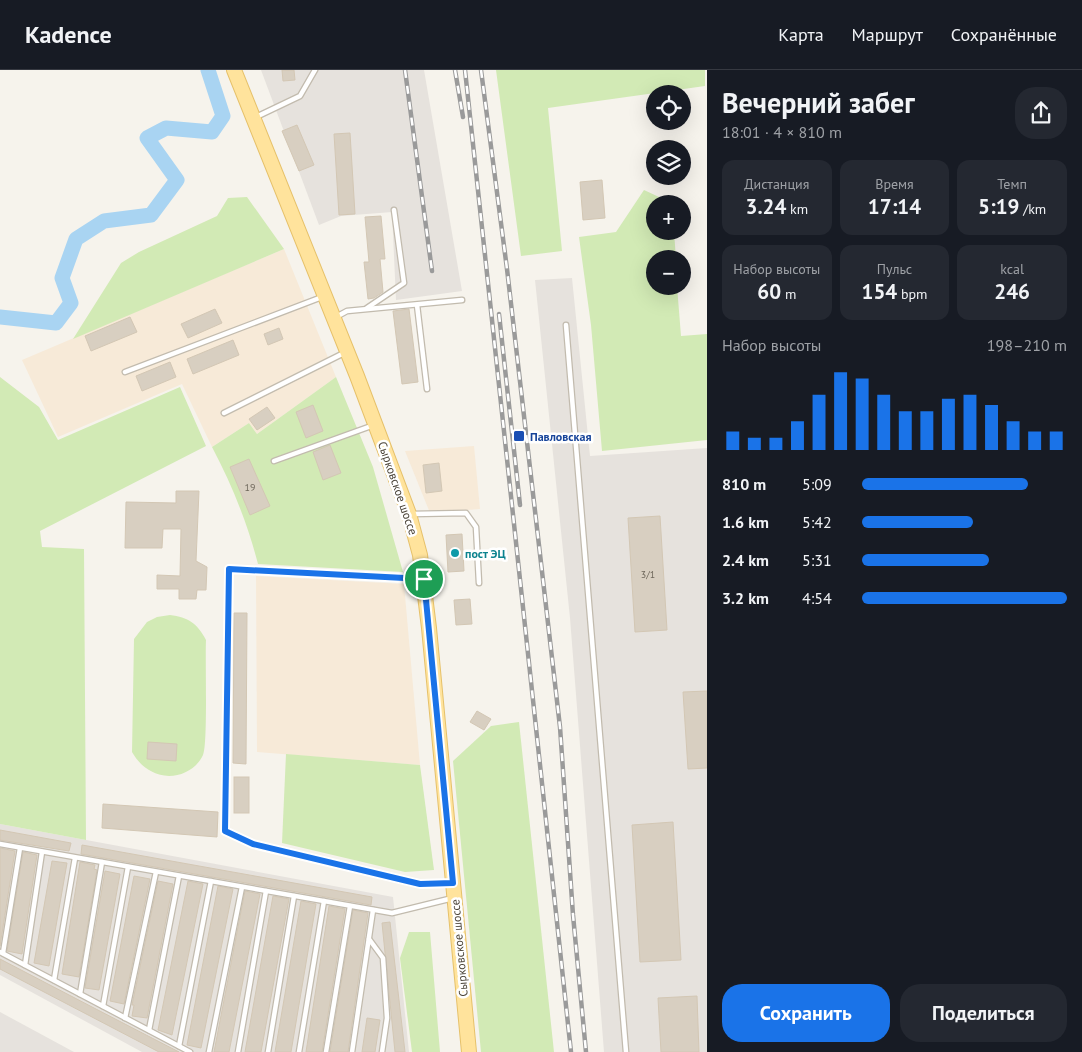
<!DOCTYPE html>
<html lang="ru">
<meta charset="utf-8">
<style>
body{margin:0;font-family:"PT Sans",sans-serif;background:#242831;color:#f1f3f6;height:100vh;display:flex;flex-direction:column;font-size:19px;white-space:nowrap}
*{box-sizing:border-box;margin:0}
p{font-size:16px;color:#9ea1a6}
.icon{flex:none;width:28px;height:28px;fill:none;stroke:currentColor;stroke-width:2;stroke-linecap:round;stroke-linejoin:round}
.map{position:relative;flex:1;overflow:hidden}
.side{display:flex;flex-direction:column;background:#171b24;width:375px}
.side>*{flex:none}
.controls{position:absolute;left:646px;top:15px;display:grid;gap:10px}
.controls a{display:grid;place-items:center;width:45px;height:45px;border-radius:50%;background:#171b24;box-shadow:0 5px 20px #0002;font-size:25px}
.pin{position:absolute;display:grid;place-items:center;width:42px;height:42px;color:#fff;margin:-21px;border:2px solid #fff;border-radius:50%;box-shadow:0 1px 5px #0007}
.round{display:grid;place-items:center;flex:none;width:52px;height:52px;border-radius:20px;background:#242831}
.overview{display:flex;align-items:center;justify-content:space-between;height:85px;padding:0 15px}
h1{font-size:28px;font-weight:600;line-height:38px}
.figures{display:grid;grid-template-columns:repeat(3,1fr);gap:8px;height:85px;padding:5px 15px}
.figures div{display:grid;align-content:center;border-radius:12px;background:#242831;text-align:center}
.figures b{font-size:21px;font-weight:600}
.figures small{font-size:14px;font-weight:400}
.figures p{font-size:14px}
.chart{height:140px;padding:10px 15px}
.chart p{display:flex;justify-content:space-between}
.chart svg{width:100%;height:90px;margin-top:5px;stroke:#1a73e8;stroke-width:6}
.primary-button{display:flex;gap:10px;margin-top:auto;padding:10px 15px}
.primary-button a{flex:1;height:58px;border-radius:20px;background:#1a73e8;color:#fff;font-size:20px;font-weight:600;line-height:58px;text-align:center}
.primary-button a+a{background:#242831;color:#f1f3f6}
ul{padding:0 15px;list-style:none;font-size:16px}
li{display:grid;grid-template-columns:80px 60px 1fr;align-items:center;height:38px}
li i{height:12px;border-radius:6px;background:#1a73e8}
header{display:flex;align-items:center;gap:30px;box-sizing:border-box;height:70px;padding:0 25px;background:#171b24;border-bottom:1px solid #363941}
header strong{font-size:24px}
nav{display:flex;gap:28px;margin-inline-start:auto;font-size:18px}
main{display:flex;flex:1;min-height:0}
.map>svg:first-child{display:block}
.commercial{fill:#f7ead8}
.industrial{fill:#e6e2dd}
.green{fill:#d2eab5}
.lines{fill:none;stroke-linecap:round;stroke-linejoin:round}
.river{stroke:#a9d4f2;stroke-width:15}
.building{fill:#d8cfc1;stroke:#d3c7b4}
.service-casing{stroke:#c2bbae;stroke-width:7}
.primary-casing{stroke:#e6c16a;stroke-width:16}
.service{stroke:#fff;stroke-width:4.5}
.primary{stroke:#ffe39c;stroke-width:14}
.rail-casing{stroke:#9a9a9a;stroke-width:4.5}
.rail{stroke:#fff;stroke-width:2.5;stroke-dasharray:8;stroke-linecap:butt}
.route-casing{stroke:#fff;stroke-width:10}
.route{stroke:#1a73e8;stroke-width:6}
.transit-dot{fill:#1a4fb4;stroke:#fff;stroke-width:2}
.culture-dot{fill:#0f9aa8;stroke:#fff;stroke-width:2}
.labels{text-anchor:middle;dominant-baseline:central;stroke-width:5;stroke-linejoin:round;paint-order:stroke}
.number-label{font-size:10px;fill:#6e675b}
.transit-label{font-size:12px;font-weight:bold;fill:#164399;stroke:#fff;text-anchor:start}
.street-label{font-size:12px;fill:#4b4439;stroke:#fff}
.culture-label{font-size:12px;font-weight:bold;fill:#0d838f;stroke:#fff;text-anchor:start}
</style>
<header>
<strong>Kadence</strong>
<nav><a>Карта</a><a>Маршрут</a><a>Сохранённые</a></nav>
</header>
<main>
<div class="map">
<svg width="707" height="982" viewBox="0 0 707 982">
<rect width="100%" height="100%" fill="#f6f3ec"/>
<!-- commercial -->
<g class="commercial">
<polygon points="284,179 336,307 257,364 249,353 212,377 182,314 58,367 22,290"/>
<polygon points="474,376 480,439 430,443 405,381"/>
<polygon points="256,506 404,514 420,695 257,682"/>
</g>
<!-- industrial -->
<g class="industrial">
<polygon points="261,0 424,0 462,221 396,230 392,142 341,146 319,155"/>
<polygon points="572,208 590,386 707,378 707,982 604,982 570,548 535,210"/>
<polygon points="0,754 393,827 409,982 142,982 0,905"/>
<polygon points="0,942 74,982 0,982"/>
</g>
<!-- green -->
<g class="green">
<polygon points="496,0 705,0 705,16 548,38 562,181 521,186"/>
<polygon points="644,120 672,133 655,134 655,161 674,161 676,189 655,189 655,216 677,216 681,266 707,264 707,370 602,381 591,255 579,167 616,162"/>
<polygon points="247,127 284,179 73,269 121,193 139,182 217,146 228,128"/>
<polygon points="0,307 39,337 58,370 180,317 206,376 40,461 42,477 84,479 86,770 0,754"/>
<path d="M336,307L373,397L403,502L258,494C247,452 232,415 212,377L249,353L257,364Z"/>
<path d="M170,545C188,547 198,554 206,570C205,589 208,674 203,685C197,698 183,706 169,706C152,705 140,696 132,682L134,569L147,552L157,547Z"/>
<polygon points="519,652 554,982 481,982 453,691 491,656"/>
<polygon points="286,684 420,695 434,800 405,802 282,773"/>
<polygon points="409,862 430,862 440,982 412,982 400,888"/>
</g>
<g class="lines">
<!-- river -->
<polyline class="river" points="0,247 56,253 71,233 62,208 76,169 104,151 151,145 177,110 147,68 166,58 212,62 223,46 208,0"/>
</g>
<!-- building -->
<g class="building">
<polygon points="282,0 294,0 295,10 283,11"/>
<polygon points="297,55 314,95 299,101 282,61"/>
<polygon points="350,63 355,144 339,145 334,64"/>
<polygon points="602,110 605,148 583,150 580,112"/>
<polygon points="381,146 385,189 380,189 383,222 374,228 368,229 364,192 369,192 365,147"/>
<polygon points="215,239 222,253 188,268 181,254"/>
<polygon points="409,239 418,312 402,314 393,241"/>
<polygon points="130,247 137,262 91,281 85,266"/>
<polygon points="279,258 283,269 268,275 264,264"/>
<polygon points="233,270 239,285 193,304 187,289"/>
<polygon points="170,292 176,307 142,321 136,306"/>
<polygon points="313,335 323,361 306,368 296,342"/>
<polygon points="267,337 275,348 257,360 249,349"/>
<polygon points="330,375 341,403 323,410 313,382"/>
<polygon points="249,389 270,436 250,445 230,397"/>
<polygon points="439,393 442,421 426,423 423,395"/>
<polygon points="176,421 199,421 196,491 207,497 206,520 197,520 196,529 179,529 179,519 157,519 157,505 180,506 181,459 163,459 162,478 125,478 126,432 176,433"/>
<polygon points="660,446 667,560 635,562 628,448"/>
<polygon points="462,464 464,501 448,502 446,465"/>
<polygon points="470,529 472,554 456,555 454,530"/>
<polygon points="234,543 247,543 246,694 233,693"/>
<polygon points="707,621 707,698 688,699 683,622"/>
<polygon points="477,641 491,649 484,660 470,652"/>
<polygon points="148,672 177,674 176,691 147,689"/>
<rect x="234" y="707" width="15" height="36"/>
<polygon points="103,734 218,742 217,767 102,758"/>
<polygon points="673,752 681,890 640,892 632,755"/>
<polygon points="0,760 71,773 69,781 0,770"/>
<polygon points="82,775 372,827 371,835 81,784"/>
<polygon points="0,778 15,781 0,876"/>
<polygon points="23,782 37,785 22,884 7,881"/>
<polygon points="52,791 67,793 49,896 34,893"/>
<polygon points="80,792 95,795 94,799 97,800 79,907 62,904"/>
<polygon points="105,801 120,804 99,920 85,918"/>
<polygon points="134,806 150,809 124,934 110,931"/>
<polygon points="158,811 173,814 147,948 132,946 134,935 132,935"/>
<polygon points="188,811 203,814 172,965 158,960"/>
<polygon points="218,816 233,819 201,978 187,975"/>
<polygon points="245,821 260,824 229,982 214,982"/>
<polygon points="273,826 289,829 261,982 245,982"/>
<polygon points="301,831 316,834 291,982 275,982"/>
<polygon points="329,836 345,839 322,982 306,982"/>
<polygon points="353,840 368,843 348,982 330,982"/>
<polygon points="390,852 405,982 395,982 382,853"/>
<polygon points="0,889 94,938 179,982 159,982 0,899"/>
<polygon points="697,926 699,982 661,982 658,928"/>
<polygon points="367,948 380,950 375,982 362,982"/>
</g>
<g class="lines">
<defs>
<g id="service">
<polyline points="256,47 300,26 315,0"/>
<polyline points="417,235 427,319"/>
<polyline points="367,238 404,213 394,140"/>
<polyline points="336,247 347,241 462,230"/>
<polyline points="566,255 626,982"/>
<polyline points="125,302 322,227"/>
<polyline points="224,343 346,282"/>
<polyline points="274,391 374,355"/>
<polyline points="412,444 466,443 476,457 479,513"/>
<polyline points="420,509 229,499 225,761 253,774 420,814 451,813"/>
<polyline points="0,774 392,843 453,828"/>
<polyline points="369,869 383,888 387,948 382,982"/>
<polyline points="0,882 190,982"/>
<polyline points="3,883 20,778"/>
<polyline points="25,895 42,782"/>
<polyline points="54,910 75,788"/>
<polyline points="80,924 102,792"/>
<polyline points="103,936 128,797"/>
<polyline points="125,948 156,802"/>
<polyline points="149,960 179,806"/>
<polyline points="179,976 211,811"/>
<polyline points="209,982 242,817"/>
<polyline points="238,982 266,821"/>
<polyline points="268,982 294,826"/>
<polyline points="299,982 324,831"/>
<polyline points="326,982 350,836"/>
<polyline points="352,982 373,840"/>
</g>
<polyline id="primary" points="234,0 357,306 409,444 420,485 429,558 469,982"/>
</defs>
<!-- service casing -->
<use href="#service" class="service-casing"/>
<!-- primary casing -->
<use href="#primary" class="primary-casing"/>
<!-- service -->
<use href="#service" class="service"/>
<!-- primary -->
<use href="#primary" class="primary"/>
<defs>
<g id="rail">
<polyline points="405,0 432,201"/>
<polyline points="455,0 463,47"/>
<polyline points="465,0 571,982"/>
<polyline points="481,0 507,199 560,657 573,845 586,982"/>
<polyline points="499,244 520,435"/>
</g>
</defs>
<!-- rail casing -->
<use href="#rail" class="rail-casing"/>
<!-- rail -->
<use href="#rail" class="rail"/>
</g>
<g class="lines">
<defs>
<polygon id="route" points="229,499 424,509 453,813 420,814 253,774 225,761"/>
</defs>
<!-- route casing -->
<use href="#route" class="route-casing"/>
<!-- route -->
<use href="#route" class="route"/>
</g>
<!-- markers -->
<rect class="transit-dot" x="513" y="360" width="12" height="12" rx="2.5"/>
<circle class="culture-dot" cx="455" cy="483" r="5"/>
<g class="labels">
<!-- number labels -->
<g class="number-label">
<text x="250" y="417">19</text>
<text x="648" y="504">3/1</text>
</g>
<!-- transit labels -->
<g class="transit-label">
<text x="530" y="366">Павловская</text>
</g>
<!-- street labels -->
<g class="street-label">
<text transform="translate(398 418) rotate(71)">Сырковское шоссе</text>
<text transform="translate(459 878) rotate(-95)">Сырковское шоссе</text>
</g>
<!-- culture labels -->
<g class="culture-label">
<text x="465" y="483">пост ЭЦ</text>
</g>
</g>
</svg>
<div class="controls">
<a><svg class="icon" aria-label="locate" viewBox="0 0 24 24"><circle cx="12" cy="12" r="6"/><path d="M12 2v4M12 18v4M2 12h4M18 12h4"/></svg></a>
<a><svg class="icon" aria-label="layers" viewBox="0 0 24 24"><path d="M12 4l9 5-9 5-9-5zM3 14l9 5 9-5"/></svg></a>
<a>+</a>
<a>−</a>
</div>
<div class="pin" style="left:424px;top:509px;background:#1e9e55"><svg class="icon" aria-label="arrive" viewBox="0 0 24 24"><path d="M6 21V4h12l-3 4 3 4H6"/></svg></div>
</div>
<section class="side">
<div class="overview"><div><h1>Вечерний забег</h1><p>18:01 · 4 × 810 m</p></div><a class="round"><svg class="icon" aria-label="share" viewBox="0 0 24 24"><path d="M12 15V3M7 8l5-5 5 5M5 13v7h14v-7"/></svg></a></div>
<div class="figures">
<div><p>Дистанция</p><b>3.24<small> km</small></b></div>
<div><p>Время</p><b>17:14</b></div>
<div><p>Темп</p><b>5:19<small> /km</small></b></div>
</div>
<div class="figures">
<div><p>Набор высоты</p><b>60<small> m</small></b></div>
<div><p>Пульс</p><b>154<small> bpm</small></b></div>
<div><p>kcal</p><b>246</b></div>
</div>
<div class="chart"><p><span>Набор высоты</span>198–210 m</p>
<svg viewBox="0 0 160 44" preserveAspectRatio="none"><path d="M5 44V35M15 44V38M25 44V38M35 44V30M45 44V17M55 44V6M65 44V9M75 44V17M85 44V25M95 44V25M105 44V19M115 44V17M125 44V22M135 44V30M145 44V35M155 44V35"/></svg>
</div>
<ul>
<li><b>810 m</b>5:09<i style="width:81%"></i></li>
<li><b>1.6 km</b>5:42<i style="width:54%"></i></li>
<li><b>2.4 km</b>5:31<i style="width:62%"></i></li>
<li><b>3.2 km</b>4:54<i style="width:100%"></i></li>
</ul>
<div class="primary-button"><a>Сохранить</a><a>Поделиться</a></div>
</section>
</main>
